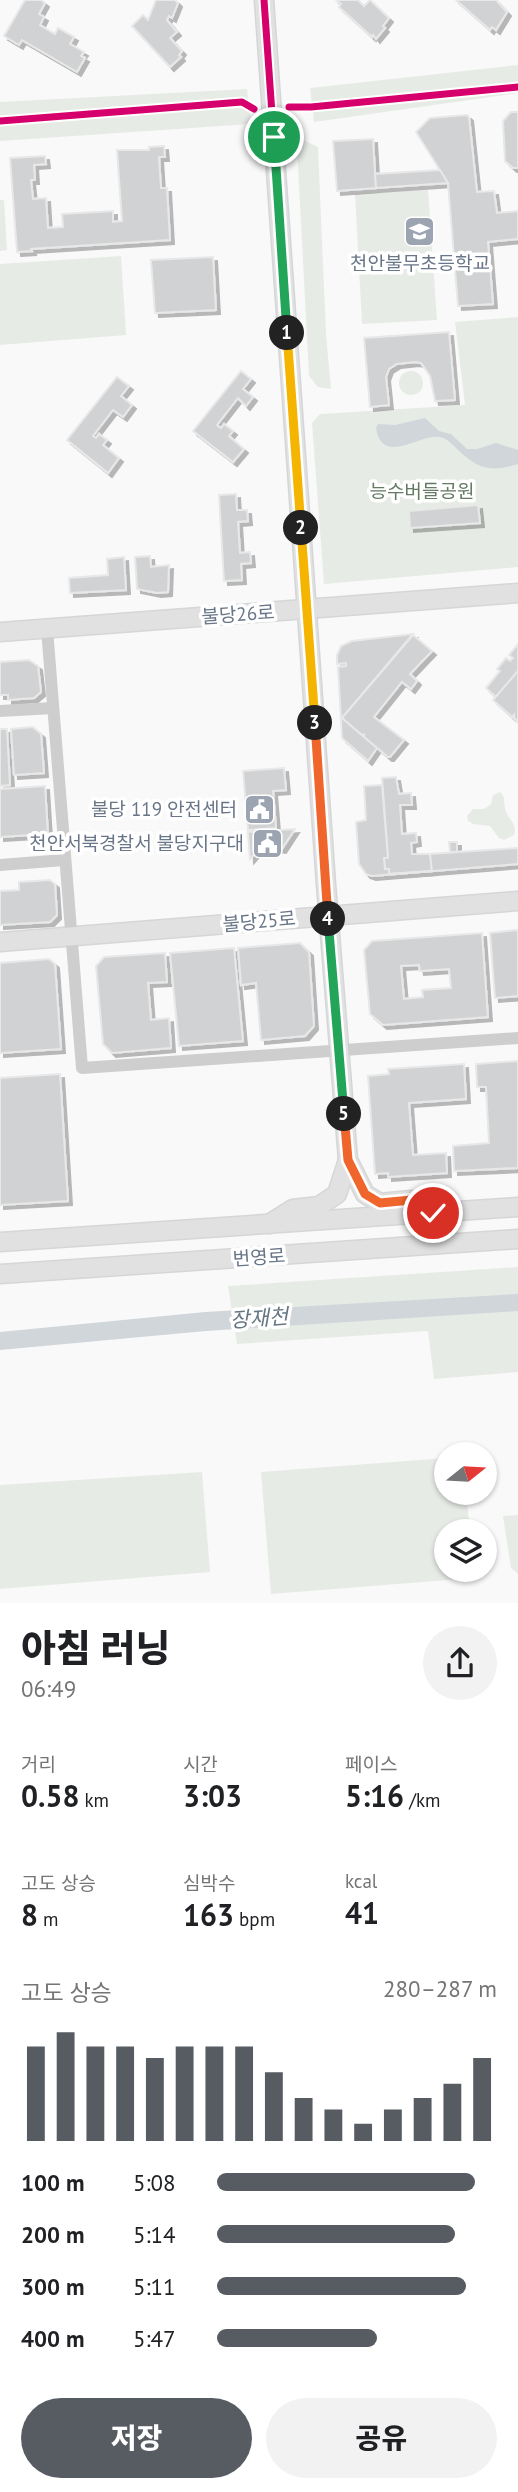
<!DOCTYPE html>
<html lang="ko">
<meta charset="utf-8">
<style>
body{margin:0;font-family:"PT Sans","Noto Sans KR",sans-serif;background:#f2f2f2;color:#202124;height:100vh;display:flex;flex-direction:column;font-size:26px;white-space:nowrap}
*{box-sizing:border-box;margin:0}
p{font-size:23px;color:#757577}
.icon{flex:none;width:38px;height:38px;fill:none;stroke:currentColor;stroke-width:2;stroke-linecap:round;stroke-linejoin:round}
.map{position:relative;height:1603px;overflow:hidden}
.details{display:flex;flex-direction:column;background:#fff;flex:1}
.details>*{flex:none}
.needle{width:46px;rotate:72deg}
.buttons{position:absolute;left:434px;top:1442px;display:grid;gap:14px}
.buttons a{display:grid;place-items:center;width:63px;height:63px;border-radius:50%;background:#fff;box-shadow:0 2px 5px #0004;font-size:35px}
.pin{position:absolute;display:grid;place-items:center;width:60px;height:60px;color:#fff;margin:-30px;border:4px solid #fff;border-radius:50%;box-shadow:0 2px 7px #0007}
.km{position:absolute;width:35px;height:35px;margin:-18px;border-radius:50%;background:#222;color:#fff;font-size:19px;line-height:35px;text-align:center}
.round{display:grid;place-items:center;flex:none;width:74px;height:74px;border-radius:37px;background:#f2f2f2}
.headline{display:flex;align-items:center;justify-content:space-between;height:119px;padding:0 21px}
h1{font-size:38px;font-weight:800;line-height:52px}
.figures{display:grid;grid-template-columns:repeat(3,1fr);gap:10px;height:119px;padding:7px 21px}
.figures div{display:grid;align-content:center}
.figures b{font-size:30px;font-weight:800}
.figures small{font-size:19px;font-weight:400}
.figures p{font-size:19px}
.chart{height:196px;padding:14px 21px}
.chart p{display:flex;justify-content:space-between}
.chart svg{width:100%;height:126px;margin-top:7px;stroke:#575c63;stroke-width:6}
.primary-button{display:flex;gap:14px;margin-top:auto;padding:14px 21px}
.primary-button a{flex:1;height:80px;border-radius:42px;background:#575c63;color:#fff;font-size:28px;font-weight:800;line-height:80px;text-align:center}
.primary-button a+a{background:#f2f2f2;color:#202124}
ul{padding:0 21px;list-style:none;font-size:23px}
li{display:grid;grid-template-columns:112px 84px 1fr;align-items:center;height:52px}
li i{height:18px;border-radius:9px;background:#575c63}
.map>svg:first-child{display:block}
.green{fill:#e7ebe6}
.water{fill:#d1d6db}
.building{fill:#d1d2d4;stroke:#e8e8e8;stroke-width:2;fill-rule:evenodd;filter:url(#shadow)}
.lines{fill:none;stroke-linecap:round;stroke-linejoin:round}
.secondary-casing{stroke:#d5d6d7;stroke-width:21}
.street{stroke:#cececf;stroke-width:12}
.secondary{stroke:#e1e1e2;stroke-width:18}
.cycleway-casing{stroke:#fff;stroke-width:11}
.cycleway{stroke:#d6006c;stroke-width:7}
.split-1-casing{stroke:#fff;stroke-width:14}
.split-2-casing{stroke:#fff;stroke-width:14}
.split-3-casing{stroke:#fff;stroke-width:14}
.split-4-casing{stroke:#fff;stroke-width:14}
.split-5-casing{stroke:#fff;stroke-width:14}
.split-6-casing{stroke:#fff;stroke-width:14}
.split-1{stroke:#22a559;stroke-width:9}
.split-2{stroke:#f5b400;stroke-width:9}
.split-3{stroke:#f5b400;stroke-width:9}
.split-4{stroke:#f0652b;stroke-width:9}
.split-5{stroke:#22a559;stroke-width:9}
.split-6{stroke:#f0652b;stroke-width:9}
.labels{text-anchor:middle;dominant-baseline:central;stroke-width:7;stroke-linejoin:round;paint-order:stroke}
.poi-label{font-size:19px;fill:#697688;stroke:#fff;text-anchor:end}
.park-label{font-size:19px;fill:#657a64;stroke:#fff}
.street-label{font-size:19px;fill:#697688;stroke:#fff}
.water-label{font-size:21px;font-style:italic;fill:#657783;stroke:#fff}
</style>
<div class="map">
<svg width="518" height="1603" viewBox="0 0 518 1603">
<defs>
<filter id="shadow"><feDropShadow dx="4" dy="4" stdDeviation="0" flood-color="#0004"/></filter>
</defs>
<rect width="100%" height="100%" fill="#f9f9f9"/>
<!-- green -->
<g class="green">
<polygon points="518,65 518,93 314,122 310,88"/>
<polygon points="247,89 251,124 0,141 0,102"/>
<polygon points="303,140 318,147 326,334 331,389 318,387 309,376 297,146"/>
<polygon points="428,190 437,320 362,324 355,194"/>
<polygon points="0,200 4,200 7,250 0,251"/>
<polygon points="121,256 126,335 0,345 0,264"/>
<polygon points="518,317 518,567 324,584 312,423 320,414 465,405 455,322"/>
<circle cx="411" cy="383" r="12"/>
<path d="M500,792C506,798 503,800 505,808C507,820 518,822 514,835L504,840L499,838L490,826L473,824L468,821L467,816L473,809H484L491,804L493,795Z"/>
<polygon points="518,1267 518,1372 434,1379 428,1331 237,1344 228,1286"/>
<polygon points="446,1458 446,1493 466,1493 470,1531 446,1531 446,1570 473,1570 473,1578 271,1594 261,1472"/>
<polygon points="202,1472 210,1572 0,1589 0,1485"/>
<polygon points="518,1515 518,1574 511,1568 503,1516"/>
</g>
<!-- water -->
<g class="water">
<path d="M425,418L439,431L451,434L467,449H477L496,443L518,450V464C491,472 479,470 458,450C453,445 448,439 440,437C420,433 382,467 376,428L378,424L395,425Z"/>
<polygon points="518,1294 518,1311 206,1331 0,1350 0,1332 205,1312"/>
</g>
<!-- building -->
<g class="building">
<polygon points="25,0 41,0 45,3 39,14 44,17 40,25 55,34 58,28 74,37 70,44 84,52 81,56 85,58 77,72 22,40 19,45 4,36"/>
<polygon points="156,0 175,0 178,3 172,18 169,16 167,20 177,32 170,38 182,51 179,55 181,57 170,67 132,26 143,15 148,20"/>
<polygon points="336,0 358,0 364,6 370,0 389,18 383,26 385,28 376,39 373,35 372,37 339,7 341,4"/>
<polygon points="456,0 496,0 507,12 496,30 492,27 490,30"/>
<polygon points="511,112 518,112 518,168 513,168 505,161 503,121"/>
<polygon points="467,115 469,117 477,192 494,191 497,213 518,211 518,239 488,242 493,304 458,306 448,183 416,132 430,118"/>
<polygon points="373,139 376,188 337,191 333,141"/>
<polygon points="164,146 165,157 159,157 161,188 167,188 170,240 31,249 32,251 17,252 10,158 45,156 46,164 34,165 35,180 31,180 33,199 46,198 48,228 63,227 62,214 113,211 113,222 122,221 117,150 149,150 149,147"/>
<polygon points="440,170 448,183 376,188 375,174"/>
<polygon points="213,257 216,310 155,313 151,260"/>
<polygon points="449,332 455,400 435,401 430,376 421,363 415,362 397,364 389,369 386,377 389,405 370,407 364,338"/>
<polygon points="241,371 251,379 243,389 253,397 246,406 238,398 217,425 221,428 224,424 233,431 229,436 244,449 233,462 193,431"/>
<polygon points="117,377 129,386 121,396 132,405 123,417 113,410 93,436 96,438 99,434 107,440 103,445 119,458 108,473 67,440"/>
<polygon points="236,494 237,510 247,510 248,521 238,522 240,553 250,552 251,563 241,564 242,580 224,581 219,495"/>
<polygon points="478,505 480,523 410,528 409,511"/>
<polygon points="150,556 151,567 169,565 168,592 157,593 137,589 135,557"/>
<polygon points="124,557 126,590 70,593 69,578 108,575 107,559"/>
<polygon points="413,634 342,718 377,748 368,761 342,738 338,667 346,666 346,663 337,664 337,655 341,646 352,641"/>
<polygon points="413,635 432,651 410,674 417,681 411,689 402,682 374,717 404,740 390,757 388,757 363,736 365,734 362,735 342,718"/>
<polygon points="518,644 518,671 496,697 486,688 500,671 497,669 506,658 510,661 513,658 509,655"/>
<polygon points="29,660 38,666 41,692 34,698 8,700 8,695 0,695 0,662"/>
<polygon points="518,671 518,722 514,718 514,715 512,717 493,700"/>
<polygon points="33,727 41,734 44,773 14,775 11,729"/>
<polygon points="0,729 7,729 10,785 0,786"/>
<polygon points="284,768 286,790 273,791 276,828 248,830 243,771"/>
<polygon points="396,777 399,794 411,793 412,805 400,805 402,834 416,833 417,842 411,843 412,854 430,854 432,871 389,874 389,869 385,869 384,858 388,858 382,778"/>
<polygon points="382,785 388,858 384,858 385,869 389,869 389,874 432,871 430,854 518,848 518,864 372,876 366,874 359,864 356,822 366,820 364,786"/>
<polygon points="45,786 48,834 0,837 0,789"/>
<polygon points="295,829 282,849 263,847 264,850 259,849 250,859 248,832"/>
<polygon points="449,842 457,842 457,852 450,852"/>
<polygon points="50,880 55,884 57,915 50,922 0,925 0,891 19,890 19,882"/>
<polygon points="518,930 518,996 504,997 499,932"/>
<polygon points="518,930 518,996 495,998 490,933"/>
<path d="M482,933L488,1017L383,1025L370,1014L364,950L372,941ZM419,965L420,971L449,969L451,988L422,990L423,997L404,999L401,966Z"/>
<polygon points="300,943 309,952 314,1026 305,1036 261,1040 256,983 241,985 238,948"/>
<polygon points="234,948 243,1041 179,1046 170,953"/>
<polygon points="165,953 167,982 148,983 151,1020 169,1018 171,1048 112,1053 103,1044 96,966 104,957"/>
<polygon points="49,959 55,964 61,1049 0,1053 0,963"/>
<polygon points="518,1061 518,1168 454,1171 453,1146 489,1143 486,1087 477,1087 476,1064"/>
<polygon points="464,1064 466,1099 409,1103 413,1155 446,1153 447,1173 388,1177 388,1173 375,1174 368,1076 389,1074 388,1069"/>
<polygon points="60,1074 68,1201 0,1205 0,1078"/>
</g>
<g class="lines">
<defs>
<g id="secondary">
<polyline points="264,0 326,884 348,1160 365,1194 380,1203 411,1200 434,1213"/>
<polyline points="0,632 518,593"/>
<polyline points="0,942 518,901"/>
<polyline points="269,1224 293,1209 319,1206 337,1194 348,1160"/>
<polyline points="0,1242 518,1207"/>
<polyline points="0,1274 518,1239"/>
</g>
</defs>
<!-- secondary casing -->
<use href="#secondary" class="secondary-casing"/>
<!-- street -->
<g class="street">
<polyline points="47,629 82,1068 518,1038"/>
<polyline points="0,711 53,708"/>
<polyline points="0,865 64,860"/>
</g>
<!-- secondary -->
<use href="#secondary" class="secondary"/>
<defs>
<g id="cycleway">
<polyline points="264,0 326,884 348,1160 365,1194 380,1203 411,1200 434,1213"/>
<polyline points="289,107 311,107 518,87"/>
<polyline points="0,121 242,102 254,109"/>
</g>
</defs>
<!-- cycleway casing -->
<use href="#cycleway" class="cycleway-casing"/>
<!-- cycleway -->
<use href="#cycleway" class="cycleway"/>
</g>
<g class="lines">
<defs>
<polyline id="split-1" points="274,137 287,333"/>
<polyline id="split-2" points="287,333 301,528"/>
<polyline id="split-3" points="301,528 315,723"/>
<polyline id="split-4" points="315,723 328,919"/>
<polyline id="split-5" points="328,919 344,1114"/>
<polyline id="split-6" points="344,1114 348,1160 365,1194 380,1203 411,1200 433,1213"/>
</defs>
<!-- split-1 casing -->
<use href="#split-1" class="split-1-casing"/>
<!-- split-2 casing -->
<use href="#split-2" class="split-2-casing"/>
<!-- split-3 casing -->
<use href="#split-3" class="split-3-casing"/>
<!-- split-4 casing -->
<use href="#split-4" class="split-4-casing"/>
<!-- split-5 casing -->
<use href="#split-5" class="split-5-casing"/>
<!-- split-6 casing -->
<use href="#split-6" class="split-6-casing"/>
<!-- split-1 -->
<use href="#split-1" class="split-1"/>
<!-- split-2 -->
<use href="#split-2" class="split-2"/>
<!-- split-3 -->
<use href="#split-3" class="split-3"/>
<!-- split-4 -->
<use href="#split-4" class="split-4"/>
<!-- split-5 -->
<use href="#split-5" class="split-5"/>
<!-- split-6 -->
<use href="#split-6" class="split-6"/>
</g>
<!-- icons -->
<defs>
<symbol id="school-square" viewBox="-11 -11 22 22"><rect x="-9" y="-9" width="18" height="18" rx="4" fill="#9ba4b0" stroke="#fff"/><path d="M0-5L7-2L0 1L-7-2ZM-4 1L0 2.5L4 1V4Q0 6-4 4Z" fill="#fff"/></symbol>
<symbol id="civic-square" viewBox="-11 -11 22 22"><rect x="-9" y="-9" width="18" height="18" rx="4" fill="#9ba4b0" stroke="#fff"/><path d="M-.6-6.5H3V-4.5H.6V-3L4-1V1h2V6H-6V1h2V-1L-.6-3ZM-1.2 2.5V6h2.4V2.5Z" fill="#fff"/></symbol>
</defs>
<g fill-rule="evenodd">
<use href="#school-square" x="402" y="214" width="35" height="35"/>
<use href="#civic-square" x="242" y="792" width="35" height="35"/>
<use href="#civic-square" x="250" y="826" width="35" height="35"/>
</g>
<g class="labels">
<!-- poi labels -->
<g class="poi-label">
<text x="420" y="263" text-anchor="middle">천안불무초등학교</text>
<text x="237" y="809">불당 119 안전센터</text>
<text x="244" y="843">천안서북경찰서 불당지구대</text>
</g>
<!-- park labels -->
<g class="park-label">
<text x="422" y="491">능수버들공원</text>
</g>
<!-- street labels -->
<g class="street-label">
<text transform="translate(238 614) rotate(-4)">불당26로</text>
<text transform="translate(259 921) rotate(-5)">불당25로</text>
<text transform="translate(259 1257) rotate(-4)">번영로</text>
</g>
<!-- water labels -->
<g class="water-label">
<text transform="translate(259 1318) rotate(-4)">장재천</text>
</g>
</g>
</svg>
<div class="buttons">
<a><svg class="needle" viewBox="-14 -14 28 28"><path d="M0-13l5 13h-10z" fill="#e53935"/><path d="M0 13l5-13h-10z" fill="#757577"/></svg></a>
<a><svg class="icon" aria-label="layers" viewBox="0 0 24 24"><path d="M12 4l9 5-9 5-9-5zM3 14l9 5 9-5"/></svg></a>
</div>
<div class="pin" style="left:274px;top:137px;background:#1e9e55"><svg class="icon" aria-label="arrive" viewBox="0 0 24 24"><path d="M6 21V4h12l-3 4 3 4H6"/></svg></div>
<div class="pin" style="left:433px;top:1213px;background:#d93025"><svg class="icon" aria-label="check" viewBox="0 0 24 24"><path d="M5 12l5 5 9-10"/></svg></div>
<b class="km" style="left:287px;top:333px">1</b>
<b class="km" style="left:301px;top:528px">2</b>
<b class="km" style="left:315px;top:723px">3</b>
<b class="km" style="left:328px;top:919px">4</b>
<b class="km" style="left:344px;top:1114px">5</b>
</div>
<section class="details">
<div class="headline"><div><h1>아침 러닝</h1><p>06:49</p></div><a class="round"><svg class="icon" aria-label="share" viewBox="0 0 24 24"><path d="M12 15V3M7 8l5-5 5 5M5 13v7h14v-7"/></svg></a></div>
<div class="figures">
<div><p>거리</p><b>0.58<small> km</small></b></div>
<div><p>시간</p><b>3:03</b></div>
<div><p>페이스</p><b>5:16<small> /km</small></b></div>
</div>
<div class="figures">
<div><p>고도 상승</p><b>8<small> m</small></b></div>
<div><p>심박수</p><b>163<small> bpm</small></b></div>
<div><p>kcal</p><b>41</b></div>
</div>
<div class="chart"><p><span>고도 상승</span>280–287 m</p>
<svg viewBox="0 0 160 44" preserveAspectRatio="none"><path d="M5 44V11M15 44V6M25 44V11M35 44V11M45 44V15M55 44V11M65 44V11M75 44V11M85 44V20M95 44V29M105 44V33M115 44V38M125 44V33M135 44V29M145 44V24M155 44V15"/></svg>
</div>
<ul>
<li><b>100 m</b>5:08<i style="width:92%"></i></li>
<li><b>200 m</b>5:14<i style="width:85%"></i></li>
<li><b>300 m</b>5:11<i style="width:89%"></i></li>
<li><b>400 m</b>5:47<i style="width:57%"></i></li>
</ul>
<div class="primary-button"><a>저장</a><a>공유</a></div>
</section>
